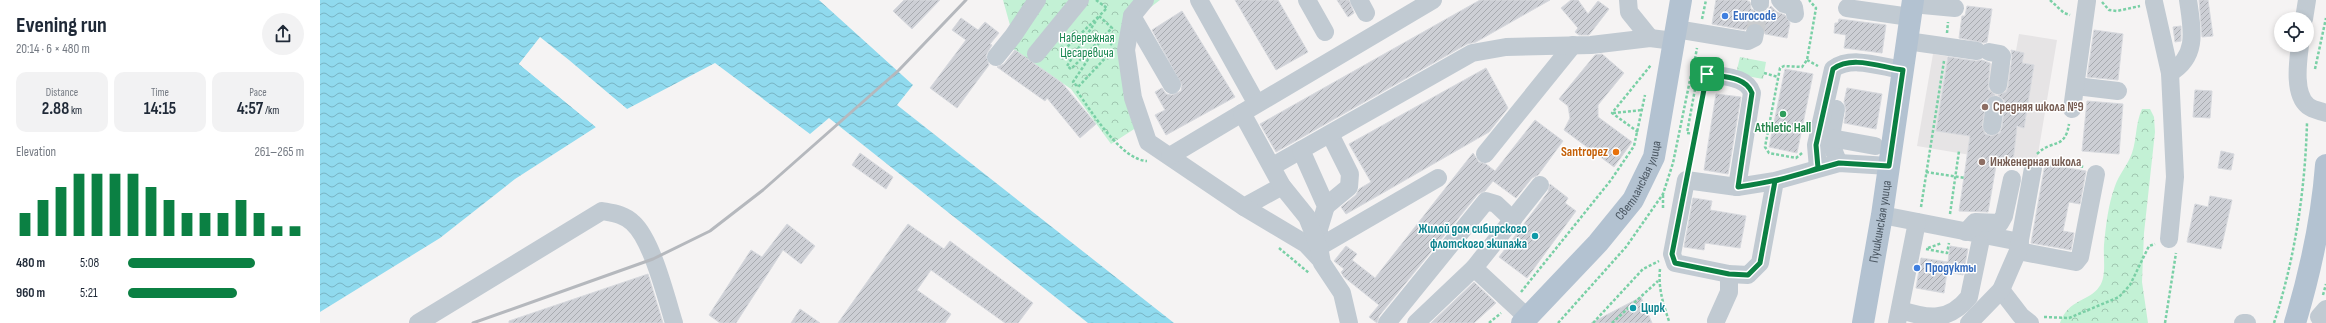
<!DOCTYPE html>
<meta charset="utf-8">
<style>
body{margin:0;font-family:"Sofia Sans Condensed",sans-serif;background:#f2f2f3;color:#1f2937;height:100vh;display:flex;flex-direction:column;font-size:15px;white-space:nowrap}
*{box-sizing:border-box;margin:0}
p{font-size:13px;color:#747a83}
.icon{flex:none;width:22px;height:22px;fill:none;stroke:currentColor;stroke-width:2;stroke-linecap:round;stroke-linejoin:round}
.map{position:relative;flex:1;overflow:hidden}
.sheet{display:flex;flex-direction:column;background:#fff;width:320px}
.sheet>*{flex:none}
.fabs{position:absolute;left:1954px;top:12px;display:grid;gap:8px}
.fabs a{display:grid;place-items:center;width:40px;height:40px;border-radius:50%;background:#fff;box-shadow:0 2px 6px #0003;font-size:20px}
.pin{position:absolute;display:grid;place-items:center;width:34px;height:34px;color:#fff;margin:-17px;border-radius:8px;box-shadow:0 2px 6px #0006}
.round{display:grid;place-items:center;flex:none;width:42px;height:42px;border-radius:21px;background:#f2f2f3}
.head{display:flex;align-items:center;justify-content:space-between;height:68px;padding:0 16px}
h1{font-size:22px;font-weight:700;line-height:30px}
.figures{display:grid;grid-template-columns:repeat(3,1fr);gap:6px;height:68px;padding:4px 16px}
.figures div{display:grid;align-content:center;border-radius:10px;background:#f2f2f3;text-align:center}
.figures b{font-size:17px;font-weight:700}
.figures small{font-size:11px;font-weight:400}
.figures p{font-size:11px}
.chart{height:112px;padding:8px 16px}
.chart p{display:flex;justify-content:space-between}
.chart svg{width:100%;height:72px;margin-top:4px;stroke:#0b8043;stroke-width:6}
ul{padding:0 16px;list-style:none;font-size:13px}
li{display:grid;grid-template-columns:64px 48px 1fr;align-items:center;height:30px}
li i{height:10px;border-radius:5px;background:#0b8043}
main{display:flex;flex:1;min-height:0}
.map>svg:first-child{display:block}
.education{fill:#e6e4e5}
.forest{fill:url(#forest-crowns)}
.water{fill:url(#water-waves)}
.pier{fill:#f5f3f3}
.building{fill:url(#building-hatch);stroke:#d7d9de}
.lines{fill:none;stroke-linecap:round;stroke-linejoin:round}
.minor-tunnel{stroke:#caccce;stroke-width:18;stroke-dasharray:18 9;stroke-linecap:butt}
.path{stroke:#7ad0a6;stroke-width:2.5;stroke-dasharray:3 2;stroke-linecap:butt}
.minor{stroke:#c1cad2;stroke-width:18}
.major{stroke:#b3c2d1;stroke-width:22}
.rail{stroke:#b5b8bd;stroke-width:3}
.route-casing{stroke:#fff;stroke-width:8}
.route{stroke:#0b8043;stroke-width:5}
.shop-dot{fill:#3f7fe0;stroke:#fff;stroke-width:1.5}
.education-dot{fill:#8d6e63;stroke:#fff;stroke-width:1.5}
.leisure-dot{fill:#2e9e5b;stroke:#fff;stroke-width:1.5}
.food-dot{fill:#e8710a;stroke:#fff;stroke-width:1.5}
.culture-dot{fill:#0f9aa8;stroke:#fff;stroke-width:1.5}
.labels{text-anchor:middle;dominant-baseline:central;stroke-width:3;stroke-linejoin:round;paint-order:stroke}
.shop-label{font-size:13px;font-weight:bold;fill:#366cbe;stroke:#fff;text-anchor:start}
.park-label{font-size:13px;fill:#17864f;stroke:#fff}
.education-label{font-size:13px;font-weight:bold;fill:#785e54;stroke:#fff;text-anchor:start}
.leisure-label{font-size:13px;font-weight:bold;fill:#27864d;stroke:#fff}
.food-label{font-size:13px;font-weight:bold;fill:#c56008;stroke:#fff;text-anchor:end}
.street-label{font-size:13px;fill:#4a5661;stroke:#fff}
.culture-label{font-size:13px;font-weight:bold;fill:#0d838f;stroke:#fff;text-anchor:end}
</style>
<main>
<section class="sheet">
<div class="head"><div><h1>Evening run</h1><p>20:14 · 6 × 480 m</p></div><a class="round"><svg class="icon" aria-label="share" viewBox="0 0 24 24"><path d="M12 15V3M7 8l5-5 5 5M5 13v7h14v-7"/></svg></a></div>
<div class="figures">
<div><p>Distance</p><b>2.88<small> km</small></b></div>
<div><p>Time</p><b>14:15</b></div>
<div><p>Pace</p><b>4:57<small> /km</small></b></div>
</div>
<div class="chart"><p><span>Elevation</span>261–265 m</p>
<svg viewBox="0 0 160 44" preserveAspectRatio="none"><path d="M5 44V30M15 44V22M25 44V14M35 44V6M45 44V6M55 44V6M65 44V6M75 44V14M85 44V22M95 44V30M105 44V30M115 44V30M125 44V22M135 44V30M145 44V38M155 44V38"/></svg>
</div>
<ul>
<li><b>480 m</b>5:08<i style="width:72%"></i></li>
<li><b>960 m</b>5:21<i style="width:62%"></i></li>
</ul>
</section>
<div class="map">
<svg width="2006" height="323" viewBox="0 0 2006 323">
<defs>
<pattern id="forest-crowns" width="20" height="18" patternUnits="userSpaceOnUse"><rect width="20" height="18" fill="#c3f1d5"/><path d="M2 6a3 3 0 1 1 6 0M12 15a3 3 0 1 1 6 0" fill="none" stroke="#a0c6b0"/></pattern>
<pattern id="water-waves" width="16" height="10" patternUnits="userSpaceOnUse"><rect width="16" height="10" fill="#90daee"/><path d="M0 5q4-4 8 0t8 0" fill="none" stroke="#78b4c4"/></pattern>
<pattern id="building-hatch" width="6" height="6" patternUnits="userSpaceOnUse"><rect width="6" height="6" fill="#cdcfd5"/><path d="M-1 1l2-2M0 6l6-6M5 7l2-2" fill="none" stroke="#a8abb0"/></pattern>
</defs>
<rect width="100%" height="100%" fill="#f5f3f3"/>
<!-- education -->
<polygon class="education" points="1699,34 1737,40 1716,166 1597,146 1613,54 1693,67"/>
<!-- forest -->
<g class="forest">
<polygon points="683,0 840,0 810,23 822,124 791,144 751,89 693,49 693,36"/>
<polygon points="1420,57 1446,62 1443,79 1416,74"/>
<path d="M1822,109H1830L1834,117L1835,132L1824,233L1822,282L1828,323H1740C1748,299 1770,301 1779,287C1787,277 1783,257 1784,245C1786,225 1788,205 1795,186C1799,174 1808,165 1812,153C1817,138 1815,125 1822,109Z"/>
</g>
<!-- water -->
<polygon class="water" points="0,0 499,0 593,85 577,105 854,323 768,323 509,118 490,134 395,63 307,109 220,38 199,64 276,127 195,179 120,238 0,312"/>
<!-- pier -->
<polygon class="pier" points="220,37 249,60 307,109 306,110 220,40 201,63 278,126 276,127 199,64"/>
<!-- building -->
<g class="building">
<polygon points="584,0 620,0 592,29 573,11"/>
<polygon points="915,0 958,0 988,52 956,70"/>
<polygon points="1017,0 1029,0 1034,13 1028,17"/>
<polygon points="1160,0 1230,0 1156,42 1147,44 956,152 940,124"/>
<polygon points="1251,0 1258,0 1268,14 1278,1 1289,9 1269,35 1259,35 1255,32 1258,28 1241,8"/>
<polygon points="1396,0 1426,0 1430,2 1431,9 1440,13 1446,12 1451,6 1457,12 1465,15 1470,23 1467,38 1445,34 1442,25 1437,23 1431,23 1425,30 1392,24"/>
<polygon points="1879,0 1888,0 1893,36 1882,37"/>
<polygon points="1647,6 1672,9 1667,42 1664,43 1639,38 1642,16 1645,16"/>
<polygon points="862,11 915,97 846,135 835,115 845,110 835,92 842,88 846,94 852,95 861,91 862,85 832,30"/>
<polygon points="641,18 658,30 665,22 679,33 670,44 672,45 666,55 669,65 637,108 610,88 646,40 632,30"/>
<polygon points="1519,19 1566,25 1562,53 1524,48 1526,35 1514,33 1515,23 1518,23"/>
<polygon points="1861,26 1861,41 1855,42 1853,27"/>
<polygon points="1774,30 1803,34 1798,80 1767,77"/>
<polygon points="695,50 742,83 776,124 760,138 727,98 725,101 677,67 684,64"/>
<polygon points="1691,50 1704,53 1702,63 1714,65 1704,128 1697,126 1693,162 1677,160 1668,212 1639,211 1650,136 1616,131 1628,57 1656,61 1662,60 1670,63 1668,89 1675,95 1667,99 1662,125 1665,134 1671,136 1680,133 1682,127 1685,101 1678,95 1686,92 1688,87 1692,57"/>
<polygon points="1282,54 1304,73 1278,105 1278,117 1312,142 1294,167 1244,130 1250,118 1248,106 1239,99 1275,55"/>
<polygon points="1166,68 1188,108 1169,132 1026,214 1021,207 1036,195 1039,189 1051,182 1029,144"/>
<polygon points="1465,69 1493,74 1477,153 1449,147"/>
<polygon points="1527,88 1562,94 1556,129 1524,123 1526,110 1524,102"/>
<polygon points="1875,90 1892,91 1890,118 1873,117"/>
<polygon points="1396,94 1421,97 1408,174 1384,170"/>
<polygon points="1767,101 1803,104 1799,154 1762,151"/>
<polygon points="1215,120 1243,141 1218,175 1212,178 1196,198 1173,181 1165,191 1158,194 1059,316 1057,323 1049,317 1059,305 1024,277 1021,272 1024,269 1014,261 1026,246 1037,254 1032,260 1055,278 1153,153 1159,162 1166,164 1175,171"/>
<polygon points="1901,151 1914,154 1911,170 1898,168"/>
<polygon points="540,153 573,177 566,189 532,165"/>
<polygon points="1725,164 1766,171 1760,204 1749,202 1743,231 1754,233 1751,250 1711,243"/>
<polygon points="1230,184 1248,198 1245,203 1256,211 1207,278 1179,257 1228,192"/>
<polygon points="1890,196 1912,200 1901,249 1867,242 1875,204 1888,207"/>
<polygon points="1373,198 1392,201 1390,210 1426,216 1420,248 1385,243 1384,250 1364,247"/>
<polygon points="467,224 495,246 481,264 463,250 416,323 400,323 389,315 431,250 442,257"/>
<polygon points="588,224 624,249 630,241 713,303 698,323 685,323 611,270 597,290 631,314 625,323 518,323"/>
<polygon points="1630,246 1648,249 1643,275 1627,272 1624,293 1596,288 1601,258 1628,262"/>
<polygon points="328,274 343,323 189,323 189,321"/>
<polygon points="1154,282 1176,303 1154,323 1111,323"/>
<polygon points="1321,297 1332,323 1271,323"/>
<polygon points="480,309 500,323 471,323"/>
</g>
<g class="lines">
<!-- minor-tunnel -->
<polyline class="minor-tunnel" points="1435,33 1440,3"/>
<!-- path -->
<g class="path">
<polyline points="776,0 787,8 779,16 792,28 783,37 792,45"/>
<polyline points="1730,0 1744,13 1750,15"/>
<polyline points="1782,2 1789,10 1797,11 1820,6"/>
<polyline points="1382,19 1386,0"/>
<polyline points="1627,33 1628,22"/>
<polyline points="741,46 744,50 779,16 747,66 751,69 783,37 753,82 758,87 791,52"/>
<polyline points="1487,60 1498,66"/>
<polyline points="1374,64 1377,48"/>
<polyline points="1995,69 2006,18"/>
<polyline points="1444,73 1458,77"/>
<path d="M757,91C771,111 801,160 827,161"/>
<polyline points="1293,113 1322,110"/>
<polyline points="1318,132 1292,113 1331,65"/>
<polyline points="1375,134 1367,133 1375,89 1383,90"/>
<polyline points="1482,153 1476,158 1449,153 1445,147 1460,68 1464,66 1482,67 1487,60 1496,8 1489,0"/>
<path d="M1717,154C1732,139 1745,150 1749,124"/>
<polyline points="1726,159 1764,167"/>
<polyline points="1369,166 1384,87"/>
<polyline points="1606,172 1645,178"/>
<polyline points="1343,195 1343,210"/>
<polyline points="1601,207 1624,61"/>
<polyline points="1630,214 1639,151"/>
<polyline points="959,248 989,273"/>
<polyline points="1608,248 1622,243"/>
<polyline points="1606,249 1627,253 1629,243"/>
<path d="M1340,269C1338,287 1343,304 1349,321"/>
<polyline points="1201,292 1291,180 1314,146 1325,95"/>
<polyline points="2003,295 2006,284"/>
<polyline points="1724,317 1749,318 1799,297 1810,285 1829,246 1835,244"/>
<polyline points="1169,323 1181,313"/>
<polyline points="1238,323 1306,247 1343,194 1353,163 1371,75"/>
<polyline points="1273,323 1323,269 1339,261"/>
<polyline points="1292,323 1338,281"/>
<polyline points="1845,323 1856,253"/>
<path d="M1954,323C1975,258 1985,191 1987,123"/>
</g>
<!-- minor -->
<g class="minor">
<polyline points="825,0 812,16 806,50 813,98 828,142 924,207 962,186"/>
<polyline points="879,0 933,97"/>
<polyline points="987,0 1005,32"/>
<polyline points="1039,0 1046,13"/>
<polyline points="1308,0 1309,12 1330,38"/>
<polyline points="1460,0 1464,4 1474,7 1475,14"/>
<polyline points="1834,2 1850,73 1855,177 1849,239"/>
<polyline points="1440,3 1440,0"/>
<polyline points="1592,4 1635,8"/>
<polyline points="1527,8 1590,17"/>
<polyline points="812,16 852,85"/>
<polyline points="1984,19 1987,0"/>
<polyline points="1356,29 1428,41 1434,38 1435,33"/>
<polyline points="1587,41 1657,51"/>
<path d="M1980,45C1978,61 1973,94 1988,106C1993,110 2001,111 2006,113"/>
<polyline points="1669,52 1680,54 1682,56 1678,85"/>
<polyline points="716,54 760,0"/>
<polyline points="676,57 693,36 717,0"/>
<path d="M1387,73C1402,77 1427,76 1432,93L1417,187"/>
<path d="M1850,73C1879,56 1872,28 1868,0"/>
<polyline points="1756,86 1798,91"/>
<path d="M1516,109C1512,133 1507,140 1519,163"/>
<polyline points="1752,109 1767,1"/>
<polyline points="1672,126 1675,105"/>
<polyline points="1511,138 1555,146"/>
<polyline points="1165,154 1253,45"/>
<polyline points="850,156 922,113"/>
<polyline points="953,166 981,150"/>
<path d="M1498,168L1496,145L1513,69C1532,55 1561,67 1583,70"/>
<polyline points="1455,181 1440,263 1428,275 1409,274 1355,263 1352,254 1366,180 1417,187 1455,181 1519,163 1569,166"/>
<polyline points="1006,206 1029,187 1030,174 1010,134"/>
<polyline points="924,207 986,244 1000,259"/>
<polyline points="1562,215 1700,242"/>
<polyline points="1646,232 1655,222 1680,223 1684,216 1692,179"/>
<polyline points="999,247 999,229 1006,206 981,150 1152,53 1186,47 1271,45 1330,38 1354,41"/>
<polyline points="999,247 1118,178"/>
<polyline points="1698,251 1756,262 1760,257 1776,174"/>
<polyline points="1681,290 1701,316 1710,323"/>
<path d="M1581,310C1608,319 1629,322 1649,297L1660,244"/>
<polyline points="1999,317 2006,309"/>
<polyline points="1208,318 1154,268 1220,185"/>
<polyline points="1396,321 1409,292 1409,274"/>
<path d="M98,323L282,211C293,213 304,214 313,223C332,240 346,297 354,323"/>
<polyline points="1029,323 1022,293 1002,263 999,247 987,217 962,186 922,113 1113,0"/>
<polyline points="1067,323 1166,201 1176,204 1193,220"/>
<polyline points="1096,323 1154,268"/>
<polyline points="1577,323 1597,222"/>
<polyline points="1649,323 1681,290 1698,251 1713,168"/>
<polyline points="1923,323 1927,323"/>
</g>
<!-- major -->
<g class="major">
<path id="s1" d="M1202,323L1278,243L1313,200L1334,157L1361,0"/>
<path id="s2" d="M1543,323L1562,215L1593,0"/>
<path d="M1975,323C1990,273 2002,218 2006,165"/>
</g>
<!-- rail -->
<polyline class="rail" points="153,323 333,259 390,231 443,190 579,70 646,0"/>
</g>
<g class="lines">
<defs>
<path id="route" d="M1387,74L1352,254L1355,263L1409,274L1428,275L1440,263L1455,181L1519,163L1569,166L1583,70C1560,67 1532,55 1513,69L1496,145L1498,168C1472,178 1445,183 1418,187L1432,93C1426,76 1402,77 1387,74"/>
</defs>
<!-- route casing -->
<use href="#route" class="route-casing"/>
<!-- route -->
<use href="#route" class="route"/>
</g>
<!-- markers -->
<g class="shop-dot">
<circle cx="1405" cy="16" r="4"/>
<circle cx="1597" cy="268" r="4"/>
</g>
<g class="education-dot">
<circle cx="1665" cy="107" r="4"/>
<circle cx="1662" cy="162" r="4"/>
</g>
<circle class="leisure-dot" cx="1463" cy="114" r="4"/>
<circle class="food-dot" cx="1296" cy="152" r="4"/>
<g class="culture-dot">
<circle cx="1215" cy="236" r="4"/>
<circle cx="1313" cy="308" r="4"/>
</g>
<g class="labels">
<!-- shop labels -->
<g class="shop-label">
<text x="1413" y="16">Eurocode</text>
<text x="1605" y="268">Продукты</text>
</g>
<!-- park labels -->
<g class="park-label">
<text x="767" y="38">Набережная<tspan x="767" dy="15">Цесаревича</tspan></text>
</g>
<!-- education labels -->
<g class="education-label">
<text x="1673" y="107">Средняя школа №9</text>
<text x="1670" y="162">Инженерная школа</text>
</g>
<!-- leisure labels -->
<g class="leisure-label">
<text x="1463" y="128">Athletic Hall</text>
</g>
<!-- food labels -->
<g class="food-label">
<text x="1288" y="152">Santropez</text>
</g>
<!-- street labels -->
<g class="street-label">
<text stroke="none"><textPath href="#s1" startOffset="186">Светланская улица</textPath></text>
<text stroke="none"><textPath href="#s2" startOffset="103">Пушкинская улица</textPath></text>
</g>
<!-- culture labels -->
<g class="culture-label">
<text x="1207" y="229">Жилой дом сибирского<tspan x="1207" dy="15">флотского экипажа</tspan></text>
<text x="1321" y="308" text-anchor="start">Цирк</text>
</g>
</g>
</svg>
<div class="fabs">
<a><svg class="icon" aria-label="locate" viewBox="0 0 24 24"><circle cx="12" cy="12" r="6"/><path d="M12 2v4M12 18v4M2 12h4M18 12h4"/></svg></a>
</div>
<div class="pin" style="left:1387px;top:74px;background:#1e9e55"><svg class="icon" aria-label="arrive" viewBox="0 0 24 24"><path d="M6 21V4h12l-3 4 3 4H6"/></svg></div>
</div>
</main>
